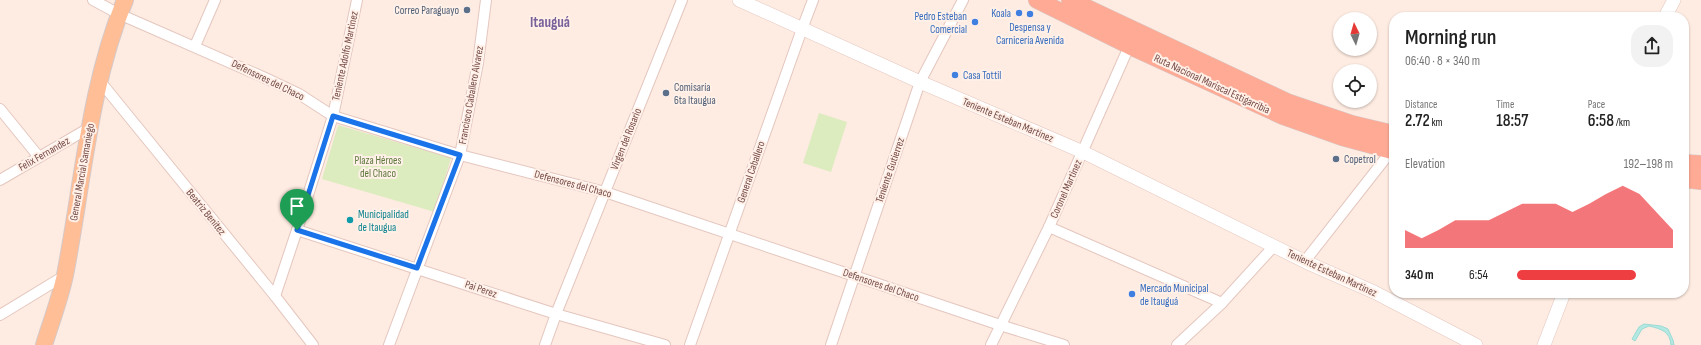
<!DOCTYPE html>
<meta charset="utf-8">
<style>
body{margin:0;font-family:"Sofia Sans Condensed",sans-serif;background:#f2f2f2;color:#222;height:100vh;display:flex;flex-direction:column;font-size:15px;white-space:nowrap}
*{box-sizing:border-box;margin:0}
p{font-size:13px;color:#767676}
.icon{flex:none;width:22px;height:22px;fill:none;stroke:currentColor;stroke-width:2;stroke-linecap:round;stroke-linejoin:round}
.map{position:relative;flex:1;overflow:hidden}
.details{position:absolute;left:1389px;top:12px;width:300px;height:286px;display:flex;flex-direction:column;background:#fff;border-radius:16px;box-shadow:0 1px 3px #0004}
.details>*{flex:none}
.needle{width:26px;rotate:355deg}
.tools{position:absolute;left:1333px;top:12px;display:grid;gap:8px}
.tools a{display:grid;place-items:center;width:44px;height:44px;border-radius:50%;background:#fff;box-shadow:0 1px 3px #0004;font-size:20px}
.pin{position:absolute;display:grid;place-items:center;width:34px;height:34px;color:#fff;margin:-41px -17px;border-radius:50% 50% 50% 0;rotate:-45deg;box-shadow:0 0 4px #0007}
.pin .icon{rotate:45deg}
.round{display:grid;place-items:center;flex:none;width:42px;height:42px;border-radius:16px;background:#f2f2f2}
.head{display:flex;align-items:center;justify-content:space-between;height:68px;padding:0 16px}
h1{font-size:22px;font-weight:600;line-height:30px}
.figures{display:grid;grid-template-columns:repeat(3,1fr);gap:6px;height:68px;padding:4px 16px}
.figures div{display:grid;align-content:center}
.figures b{font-size:17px;font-weight:600}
.figures small{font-size:11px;font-weight:400}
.figures p{font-size:11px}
.chart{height:112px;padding:8px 16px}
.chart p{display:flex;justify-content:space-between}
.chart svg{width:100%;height:72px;margin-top:4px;fill:#ef3e42;opacity:.7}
ul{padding:0 16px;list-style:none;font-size:13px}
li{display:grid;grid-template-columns:64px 48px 1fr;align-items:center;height:30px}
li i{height:10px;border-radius:5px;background:#ef3e42}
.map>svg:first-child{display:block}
.green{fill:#dcecbf}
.water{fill:#b4e8e3;stroke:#9adad4}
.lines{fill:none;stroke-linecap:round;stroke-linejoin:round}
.minor-casing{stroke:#e4c7bf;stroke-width:12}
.tertiary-casing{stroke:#e4c7bf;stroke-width:14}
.primary-casing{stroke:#d6c9c8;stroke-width:18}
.trunk-casing{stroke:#d6c9c8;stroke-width:18}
.minor{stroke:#fff;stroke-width:10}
.tertiary{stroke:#fff;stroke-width:13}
.primary{stroke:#ffbe96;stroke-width:16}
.trunk{stroke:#feaa95;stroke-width:17}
.route-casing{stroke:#fff;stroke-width:8}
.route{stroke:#1a73e8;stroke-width:5}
.service-dot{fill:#5c6f8a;stroke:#fff0e8;stroke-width:1.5}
.shop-dot{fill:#3f7fe0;stroke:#fff0e8;stroke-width:1.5}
.culture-dot{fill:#0f9aa8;stroke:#fff0e8;stroke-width:1.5}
.labels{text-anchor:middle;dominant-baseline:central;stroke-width:4;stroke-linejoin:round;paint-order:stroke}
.service-label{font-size:11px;fill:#4e5e75;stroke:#fff0e8;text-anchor:start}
.shop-label{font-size:11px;fill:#366cbe;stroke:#fff0e8;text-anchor:end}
.street-label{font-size:11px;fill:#764b46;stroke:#fff0e8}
.park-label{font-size:11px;fill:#5c773c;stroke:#fff0e8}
.culture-label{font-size:11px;fill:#0d838f;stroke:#fff0e8;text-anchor:start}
.district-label{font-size:15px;font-weight:bold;fill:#79619a;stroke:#fff0e8}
</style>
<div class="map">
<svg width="1701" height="345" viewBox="0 0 1701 345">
<rect width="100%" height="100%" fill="#feebe1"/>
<!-- green -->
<g class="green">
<polygon points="819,113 847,122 831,172 803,163"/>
<polygon points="338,125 451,158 435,212 322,179"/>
</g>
<!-- water -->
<path class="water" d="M1644,324L1661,326L1668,329L1673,340L1674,345H1671C1670,331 1661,329 1649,326L1642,329L1635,341L1632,339L1639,327Z"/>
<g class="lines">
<defs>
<g id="minor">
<polyline points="93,0 119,14 263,77 299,94 333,116 460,155 605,192 1000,325 1064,345"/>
<polyline points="195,46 215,0"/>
<polyline points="99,80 275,296 313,345"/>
<polyline points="0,109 39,157"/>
<polyline points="0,180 89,128"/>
<polyline points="1049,227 1222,303"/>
<polyline points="297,230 556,314 665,345"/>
<polyline points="1305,261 1392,150"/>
<polyline points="275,296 297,230 333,116 357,0"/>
<polyline points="0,315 64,276"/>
<polyline points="389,345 460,155 478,63 486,0"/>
<polyline points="545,345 556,314 682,0"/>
<polyline points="690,345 802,29 813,0"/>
<polyline points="831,345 920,82 963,0"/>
<polyline points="991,345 1049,227 1131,42"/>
<polyline points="1177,345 1222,303 1274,246"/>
</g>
<g id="tertiary">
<polyline points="739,0 920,82 1083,152 1308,263 1374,292 1476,345"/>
<polyline points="1665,17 1674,0"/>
<polyline points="1544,345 1564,293"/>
</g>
<path id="primary" d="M44,345C51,322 60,299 65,275C83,183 89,87 125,0"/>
<g id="trunk">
<polyline points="1037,0 1130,46 1283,116 1342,137 1394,151"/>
<polyline points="1070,0 1287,102 1352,124 1394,134"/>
<polyline points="1684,163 1701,164"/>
<polyline points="1684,179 1701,181"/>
</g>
</defs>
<!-- minor casing -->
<use href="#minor" class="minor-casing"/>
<!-- tertiary casing -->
<use href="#tertiary" class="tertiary-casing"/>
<!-- primary casing -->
<use href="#primary" class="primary-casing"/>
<!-- trunk casing -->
<use href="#trunk" class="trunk-casing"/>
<!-- minor -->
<use href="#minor" class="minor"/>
<!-- tertiary -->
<use href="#tertiary" class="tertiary"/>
<!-- primary -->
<use href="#primary" class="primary"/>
<!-- trunk -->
<use href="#trunk" class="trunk"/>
</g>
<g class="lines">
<defs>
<polygon id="route" points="333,116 460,155 417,268 297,230"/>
</defs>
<!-- route casing -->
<use href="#route" class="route-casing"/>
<!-- route -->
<use href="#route" class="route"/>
</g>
<!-- markers -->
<g class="service-dot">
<circle cx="467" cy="10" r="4"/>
<circle cx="666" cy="93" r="4"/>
<circle cx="1336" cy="159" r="4"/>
</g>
<g class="shop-dot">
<circle cx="1019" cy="13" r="4"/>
<circle cx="1030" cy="14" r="4"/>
<circle cx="975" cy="22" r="4"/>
<circle cx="955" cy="75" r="4"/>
<circle cx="1132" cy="294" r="4"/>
</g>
<circle class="culture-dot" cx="350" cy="220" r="4"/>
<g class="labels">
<!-- service labels -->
<g class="service-label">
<text x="459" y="10" text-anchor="end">Correo Paraguayo</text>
<text x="674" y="87">Comisaría<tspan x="674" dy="13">6ta Itaugua</tspan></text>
<text x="1344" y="159">Copetrol</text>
</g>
<!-- shop labels -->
<g class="shop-label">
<text x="1011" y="13">Koala</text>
<text x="967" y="16">Pedro Esteban<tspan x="967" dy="13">Comercial</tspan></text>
<text x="1030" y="27" text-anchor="middle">Despensa y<tspan x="1030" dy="13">Carnicería Avenida</tspan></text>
<text x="963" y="75" text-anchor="start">Casa Tottil</text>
<text x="1140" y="288" text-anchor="start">Mercado Municipal<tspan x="1140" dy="13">de Itauguá</tspan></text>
</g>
<!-- street labels -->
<g class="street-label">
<text transform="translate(345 56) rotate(-78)">Teniente Adolfo Martinez</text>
<text transform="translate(268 80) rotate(26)">Defensores del Chaco</text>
<text transform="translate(1212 84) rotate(25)">Ruta Nacional Mariscal Estigarribia</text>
<text transform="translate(471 95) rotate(-80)">Francisco Caballero Alvarez</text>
<text transform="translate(1008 120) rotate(23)">Teniente Esteban Martinez</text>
<text transform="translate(626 139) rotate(-68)">Virgen del Rosario</text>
<text transform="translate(44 154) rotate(-30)">Felix Fernandez</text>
<text transform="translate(890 170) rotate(-71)">Teniente Gutierrez</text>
<text transform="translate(82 172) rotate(-80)">General Marcial Samaniego</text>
<text transform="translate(751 172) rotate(-71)">General Caballero</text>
<text transform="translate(573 184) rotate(15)">Defensores del Chaco</text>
<text transform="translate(1066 189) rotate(-66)">Coronel Martinez</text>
<text transform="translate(206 212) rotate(51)">Beatriz Benitez</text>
<text transform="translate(1332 273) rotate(25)">Teniente Esteban Martinez</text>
<text transform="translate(881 285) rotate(19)">Defensores del Chaco</text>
<text transform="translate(481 289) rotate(19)">Pai Perez</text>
</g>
<!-- park labels -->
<g class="park-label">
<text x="378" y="160">Plaza Héroes<tspan x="378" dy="13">del Chaco</tspan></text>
</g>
<!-- culture labels -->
<g class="culture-label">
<text x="358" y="214">Municipalidad<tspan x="358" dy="13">de Itaugua</tspan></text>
</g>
<!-- district labels -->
<g class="district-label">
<text x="550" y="22">Itauguá</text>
</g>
</g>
</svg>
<div class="tools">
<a><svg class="needle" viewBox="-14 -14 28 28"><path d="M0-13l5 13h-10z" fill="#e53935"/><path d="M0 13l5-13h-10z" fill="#767676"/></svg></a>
<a><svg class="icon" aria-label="locate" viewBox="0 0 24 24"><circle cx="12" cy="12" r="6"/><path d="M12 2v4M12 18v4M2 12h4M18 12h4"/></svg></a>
</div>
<div class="pin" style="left:297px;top:230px;background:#1e9e55"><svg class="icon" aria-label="arrive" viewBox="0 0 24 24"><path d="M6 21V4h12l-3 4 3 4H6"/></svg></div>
<section class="details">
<div class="head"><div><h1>Morning run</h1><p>06:40 · 8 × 340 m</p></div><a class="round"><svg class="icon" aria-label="share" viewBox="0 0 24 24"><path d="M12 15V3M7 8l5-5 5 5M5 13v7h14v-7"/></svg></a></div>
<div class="figures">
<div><p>Distance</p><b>2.72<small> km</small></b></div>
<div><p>Time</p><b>18:57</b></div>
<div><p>Pace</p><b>6:58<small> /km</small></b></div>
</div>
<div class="chart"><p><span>Elevation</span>192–198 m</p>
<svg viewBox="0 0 160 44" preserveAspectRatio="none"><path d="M0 44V33L10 38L20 33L30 27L40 27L50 27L60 22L70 17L80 17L90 17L100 22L110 17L120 11L130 6L140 11L150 22L160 33V44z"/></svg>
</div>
<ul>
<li><b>340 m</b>6:54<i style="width:76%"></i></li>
</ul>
</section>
</div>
